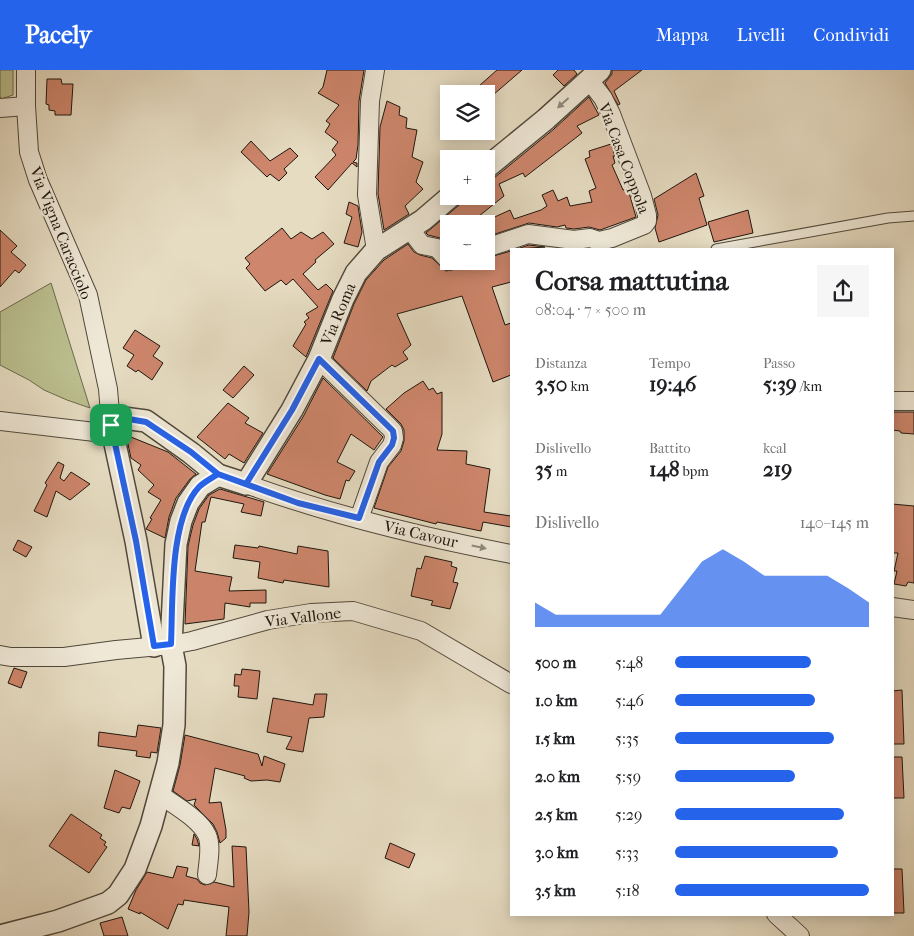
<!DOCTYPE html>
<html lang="it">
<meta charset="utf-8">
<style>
body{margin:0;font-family:"IM FELL French Canon",serif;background:#f6f6f6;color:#202124;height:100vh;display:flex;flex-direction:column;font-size:19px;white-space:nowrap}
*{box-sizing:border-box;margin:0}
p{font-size:16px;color:#757577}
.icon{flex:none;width:28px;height:28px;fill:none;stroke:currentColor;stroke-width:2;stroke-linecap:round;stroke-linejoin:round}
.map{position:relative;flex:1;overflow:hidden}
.sheet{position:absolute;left:510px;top:178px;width:384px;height:668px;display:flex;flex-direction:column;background:#fff;border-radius:0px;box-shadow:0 2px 12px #0003}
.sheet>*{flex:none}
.tools{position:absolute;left:440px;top:15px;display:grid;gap:10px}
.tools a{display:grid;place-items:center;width:55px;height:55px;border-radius:0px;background:#fff;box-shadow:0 2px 12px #0003;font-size:25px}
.pin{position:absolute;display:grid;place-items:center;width:42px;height:42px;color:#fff;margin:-21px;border-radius:10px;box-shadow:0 2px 8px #0006}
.round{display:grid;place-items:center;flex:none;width:52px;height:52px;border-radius:0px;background:#f6f6f6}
.head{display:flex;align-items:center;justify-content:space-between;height:85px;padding:0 25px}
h1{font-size:28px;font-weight:700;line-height:38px}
.figures{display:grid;grid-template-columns:repeat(3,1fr);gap:8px;height:85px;padding:5px 25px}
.figures div{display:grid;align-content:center}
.figures b{font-size:21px;font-weight:700}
.figures small{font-size:14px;font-weight:400}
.figures p{font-size:14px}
.chart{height:140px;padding:10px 25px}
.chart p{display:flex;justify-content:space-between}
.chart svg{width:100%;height:90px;margin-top:5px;fill:#2563eb;opacity:.7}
ul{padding:0 25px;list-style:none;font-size:16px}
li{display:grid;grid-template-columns:80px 60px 1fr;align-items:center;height:38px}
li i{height:12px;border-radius:6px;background:#2563eb}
header{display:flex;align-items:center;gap:30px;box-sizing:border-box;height:70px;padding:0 25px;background:#2563eb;color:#fff}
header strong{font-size:24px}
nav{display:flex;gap:28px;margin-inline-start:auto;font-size:18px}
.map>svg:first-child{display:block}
.green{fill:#bbbf8f;stroke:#6c6a4e}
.building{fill:#ce866c;stroke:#1e160e}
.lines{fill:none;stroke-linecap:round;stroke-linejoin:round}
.service-casing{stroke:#50483b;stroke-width:11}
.minor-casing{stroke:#50483b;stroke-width:20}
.tertiary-casing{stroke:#50483b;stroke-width:24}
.service{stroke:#efe8d7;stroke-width:9}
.minor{stroke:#efe8d7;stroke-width:18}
.tertiary{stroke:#efe8d7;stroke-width:21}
.oneway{fill:#918a7d}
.route-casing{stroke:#fff;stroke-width:10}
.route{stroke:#2563eb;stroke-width:6}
.labels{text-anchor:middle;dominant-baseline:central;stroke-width:4.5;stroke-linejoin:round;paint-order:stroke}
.street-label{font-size:16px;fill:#1e160e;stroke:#efe8d7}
</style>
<header>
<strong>Pacely</strong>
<nav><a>Mappa</a><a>Livelli</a><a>Condividi</a></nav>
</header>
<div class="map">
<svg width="914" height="866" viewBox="0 0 914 866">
<rect width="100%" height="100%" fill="#e6dcc2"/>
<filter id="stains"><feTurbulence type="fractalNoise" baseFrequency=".004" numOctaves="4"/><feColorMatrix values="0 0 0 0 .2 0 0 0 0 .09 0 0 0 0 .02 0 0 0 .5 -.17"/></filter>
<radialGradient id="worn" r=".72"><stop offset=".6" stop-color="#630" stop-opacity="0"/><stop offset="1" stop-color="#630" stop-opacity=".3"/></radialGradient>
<!-- green -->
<g class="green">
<polygon points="0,0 13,0 13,25 1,29 0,26"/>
<polygon points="51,213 90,338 67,330 44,320 29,310 0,295 0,242"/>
</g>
<!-- building -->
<g class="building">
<polygon points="327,0 364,0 359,31 358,75 356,89 353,92 357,93 357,97 352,93 328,120 315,107 336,85 332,80 338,72 325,62 330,54 326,51 339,35 318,23 323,17"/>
<polygon points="497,0 522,0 486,31 486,24 470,24"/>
<polygon points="558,0 574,0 577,4 564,16 553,5"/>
<polygon points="612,0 642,0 614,21 620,34 618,35 605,13 612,4"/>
<polygon points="47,9 61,9 62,14 73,14 71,45 55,45 55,41 49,40 49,35 46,34"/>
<polygon points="589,27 599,45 577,56 582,63 525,107 523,103 499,114 504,126 469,154 449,154 449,175 440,168 428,165 426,163 459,135 463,126 486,126 486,110 494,108 554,59"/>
<polygon points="387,31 400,37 399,45 407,48 406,58 417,60 412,87 423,92 416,112 423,119 405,136 409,144 384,160 378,124 380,57"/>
<polygon points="251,71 270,91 290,78 298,86 284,99 287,103 279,111 270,104 267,107 241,82"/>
<polygon points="611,74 615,86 613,86 615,93 612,95 623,120 628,119 636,147 600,160 589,157 574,159 566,158 565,155 557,157 529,153 486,167 486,151 510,140 514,149 541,140 547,136 542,125 553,120 558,131 567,127 570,136 592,132 589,121 596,118 585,89 590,87 589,81"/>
<polygon points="696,103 704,126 699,128 707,155 659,172 655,158 658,145 654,129"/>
<polygon points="349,132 358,136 362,162 358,177 344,173 352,147 346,144"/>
<polygon points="748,140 753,163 714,172 708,152"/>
<polygon points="282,158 291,169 301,162 312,169 323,162 334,174 315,190 316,192 303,204 318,220 326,214 333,221 306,287 293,276 306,254 304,252 309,248 306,244 318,237 293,209 286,215 281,210 265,221 246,198 250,194 245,188"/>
<polygon points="0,160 17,176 11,182 26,195 19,203 15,200 0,217"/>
<polygon points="408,174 414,182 420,185 432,188 446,201 456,199 459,191 486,191 486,188 511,181 511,212 492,217 505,255 511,253 511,305 493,312 462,226 397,244 411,275 403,282 408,289 395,297 392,295 371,311 367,321 333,288 354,234 366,210 384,190"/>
<polygon points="529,175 545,177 517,179"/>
<polygon points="135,260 160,276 153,286 163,293 152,310 138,300 136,302 127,296 134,285 123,278"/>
<polygon points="244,296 254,305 233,328 223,320"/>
<polygon points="323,308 383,367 374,380 351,364 337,392 355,401 349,411 346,410 340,429 325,425 267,404 303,347"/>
<polygon points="423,311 429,320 433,318 437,324 442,322 442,364 437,380 467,381 466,394 490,399 484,442 511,446 511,457 483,452 481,461 437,452 436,454 374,438 388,397 401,381 404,371 404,360 401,354 386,339 404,323"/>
<polygon points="228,333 249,348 245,353 263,363 244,393 229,384 225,389 197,367"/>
<polygon points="892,342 914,342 914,364 901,363 900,361 892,360"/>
<polygon points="126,365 168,382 196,404 190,409 176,428 169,447 165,468 146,459 152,449 150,448 161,430 148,422 154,415 138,400 141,395 131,388"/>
<polygon points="58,392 64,395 60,408 64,411 71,402 90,414 70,430 56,421 47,447 34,441 47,415 45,413"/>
<polygon points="220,419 264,432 261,446 241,442 244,434 211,427 205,452 202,452 195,501 232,507 229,521 266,520 266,533 250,533 250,537 225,533 224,549 185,554 188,476 193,455 199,439 209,425"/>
<polygon points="892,434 914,436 914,513 908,512 906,516 894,514 897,501 894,501 898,483 892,483"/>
<polygon points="18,470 32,477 26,487 13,480"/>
<polygon points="235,475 258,478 259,476 297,484 298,476 328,481 329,517 284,510 283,513 258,508 260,492 233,488"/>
<polygon points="425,486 452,492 451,496 457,498 453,512 458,513 450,539 431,535 433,531 411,526 417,498 421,499"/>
<polygon points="14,598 27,602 21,618 8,613"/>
<polygon points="242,599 260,601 257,629 238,627 239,616 234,616 235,604 241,605"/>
<polygon points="902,620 904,674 892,674 892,621"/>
<polygon points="315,624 327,624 324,647 309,648 303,682 286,679 292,667 267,662 273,628 313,635"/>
<polygon points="138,655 161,658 157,683 151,682 150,688 136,686 137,681 98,676 99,662 136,667"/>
<polygon points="185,665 258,684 262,696 264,686 285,694 280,712 267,710 251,711 244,708 245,706 215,698 209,733 221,732 226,760 226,768 220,773 217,762 213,754 194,735 196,729 187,731 173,721 180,695"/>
<polygon points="892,687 902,687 904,728 892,728"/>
<polygon points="115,700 140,711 130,739 122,737 119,743 104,738"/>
<polygon points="71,744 102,765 100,768 106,772 104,775 107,777 89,803 49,776"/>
<polygon points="194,764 197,769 199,776 192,775"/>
<polygon points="390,773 415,784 409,798 385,788"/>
<polygon points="232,776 246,777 249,842 247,866 226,866 229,837 184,830 183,835 178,834 168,859 140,842 140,844 128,839 136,820 147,802 173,808 177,796 188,798 186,806 197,809 200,813 205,815 214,812 234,817"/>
<polygon points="892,799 902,799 904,843 892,843"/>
<polygon points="122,847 128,866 104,866 100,853"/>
</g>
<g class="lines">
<defs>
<polyline id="service" points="716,179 888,148 914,146"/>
<g id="minor">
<polyline points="375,0 370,31 367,125 376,180"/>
<polyline points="0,38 26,36"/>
<polyline points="409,158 422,175 437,178 449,191"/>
<polyline points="486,178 528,164 574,170 590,168 599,171 612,168 644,155 647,151 647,145 642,126 611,44 603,28 589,10"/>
<polyline points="319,289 387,355 393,361 394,368 392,375 379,392 359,449"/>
<polyline points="892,331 914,331"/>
<polyline points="0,351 95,362 111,355 108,319 88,225 38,110 29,82 26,36 26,0"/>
<path d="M246,414C332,445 422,467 511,484"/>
<polyline points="892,537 914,540"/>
<polyline points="0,585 11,587 64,587 116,580 171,575 192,571 268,550 311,543 353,541 421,561 511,614"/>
<path d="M159,724C173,734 200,749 207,765C212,776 208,793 207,805"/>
<polyline points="776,844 800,866"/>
</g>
<g id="tertiary">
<polyline points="486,98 546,49 600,0"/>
<polyline points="154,576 136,471 111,355 123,348 146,351 191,383 218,405 246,414 292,340 319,289 343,229 356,203 376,180 423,150 451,126"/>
<polyline points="0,866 58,851 108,833 118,825 135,799 151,756 168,693 174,655 175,596 171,575 176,474 181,451 188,433 200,416 218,405"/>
</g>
</defs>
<!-- service casing -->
<use href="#service" class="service-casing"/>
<!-- minor casing -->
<use href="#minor" class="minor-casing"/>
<!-- tertiary casing -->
<use href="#tertiary" class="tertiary-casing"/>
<!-- service -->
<use href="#service" class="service"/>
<!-- minor -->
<use href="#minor" class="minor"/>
<!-- tertiary -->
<use href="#tertiary" class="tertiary"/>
</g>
<!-- one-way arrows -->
<defs><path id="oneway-solid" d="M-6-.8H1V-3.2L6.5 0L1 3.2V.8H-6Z" transform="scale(1.25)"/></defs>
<g class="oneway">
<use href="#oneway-solid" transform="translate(563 33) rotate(138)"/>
<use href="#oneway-solid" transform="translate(479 477) rotate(12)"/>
</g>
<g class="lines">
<defs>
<path id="route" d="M111,355L136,471L154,576L171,574C173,532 169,449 199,417C204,412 212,408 218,404L298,433L359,448L379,392L392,375L394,368L393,361L387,355L319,289L292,340L246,414L218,404L191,382L146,352L123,348L111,355"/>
</defs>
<!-- route casing -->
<use href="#route" class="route-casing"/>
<!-- route -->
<use href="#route" class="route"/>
</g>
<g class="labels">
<!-- street labels -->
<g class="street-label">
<text transform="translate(624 88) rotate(69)">Via Casa Coppola</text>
<text transform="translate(61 163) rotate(68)">Via Vigna Caracciolo</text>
<text transform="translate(338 244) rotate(-67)">Via Roma</text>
<text transform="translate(421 464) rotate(13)">Via Cavour</text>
<text transform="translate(303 547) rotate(-7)">Via Vallone</text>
</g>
</g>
<rect width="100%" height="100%" filter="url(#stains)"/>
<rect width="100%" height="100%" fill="url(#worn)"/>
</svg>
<div class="tools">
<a><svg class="icon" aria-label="layers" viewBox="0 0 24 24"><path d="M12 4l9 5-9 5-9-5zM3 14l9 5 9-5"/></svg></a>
<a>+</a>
<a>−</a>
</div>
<div class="pin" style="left:111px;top:355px;background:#1e9e55"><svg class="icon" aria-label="arrive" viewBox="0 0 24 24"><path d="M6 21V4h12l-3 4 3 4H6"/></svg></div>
<section class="sheet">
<div class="head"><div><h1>Corsa mattutina</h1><p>08:04 · 7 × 500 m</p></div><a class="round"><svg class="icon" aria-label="share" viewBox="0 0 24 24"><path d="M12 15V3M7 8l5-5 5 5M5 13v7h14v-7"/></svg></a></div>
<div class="figures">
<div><p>Distanza</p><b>3.50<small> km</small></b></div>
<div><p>Tempo</p><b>19:46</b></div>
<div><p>Passo</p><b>5:39<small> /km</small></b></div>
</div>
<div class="figures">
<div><p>Dislivello</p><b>35<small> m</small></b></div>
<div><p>Battito</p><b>148<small> bpm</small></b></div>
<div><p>kcal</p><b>219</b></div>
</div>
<div class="chart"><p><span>Dislivello</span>140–145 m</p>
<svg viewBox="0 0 160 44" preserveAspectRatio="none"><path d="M0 44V32L10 38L20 38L30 38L40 38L50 38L60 38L70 25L80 12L90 6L100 12L110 19L120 19L130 19L140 19L150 25L160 32V44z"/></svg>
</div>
<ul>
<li><b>500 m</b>5:48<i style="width:70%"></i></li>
<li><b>1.0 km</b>5:46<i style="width:72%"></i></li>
<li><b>1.5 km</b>5:35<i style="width:82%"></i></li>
<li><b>2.0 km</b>5:59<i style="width:62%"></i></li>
<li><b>2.5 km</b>5:29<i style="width:87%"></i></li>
<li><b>3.0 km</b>5:33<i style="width:84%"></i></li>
<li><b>3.5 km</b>5:18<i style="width:100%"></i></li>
</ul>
</section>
</div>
